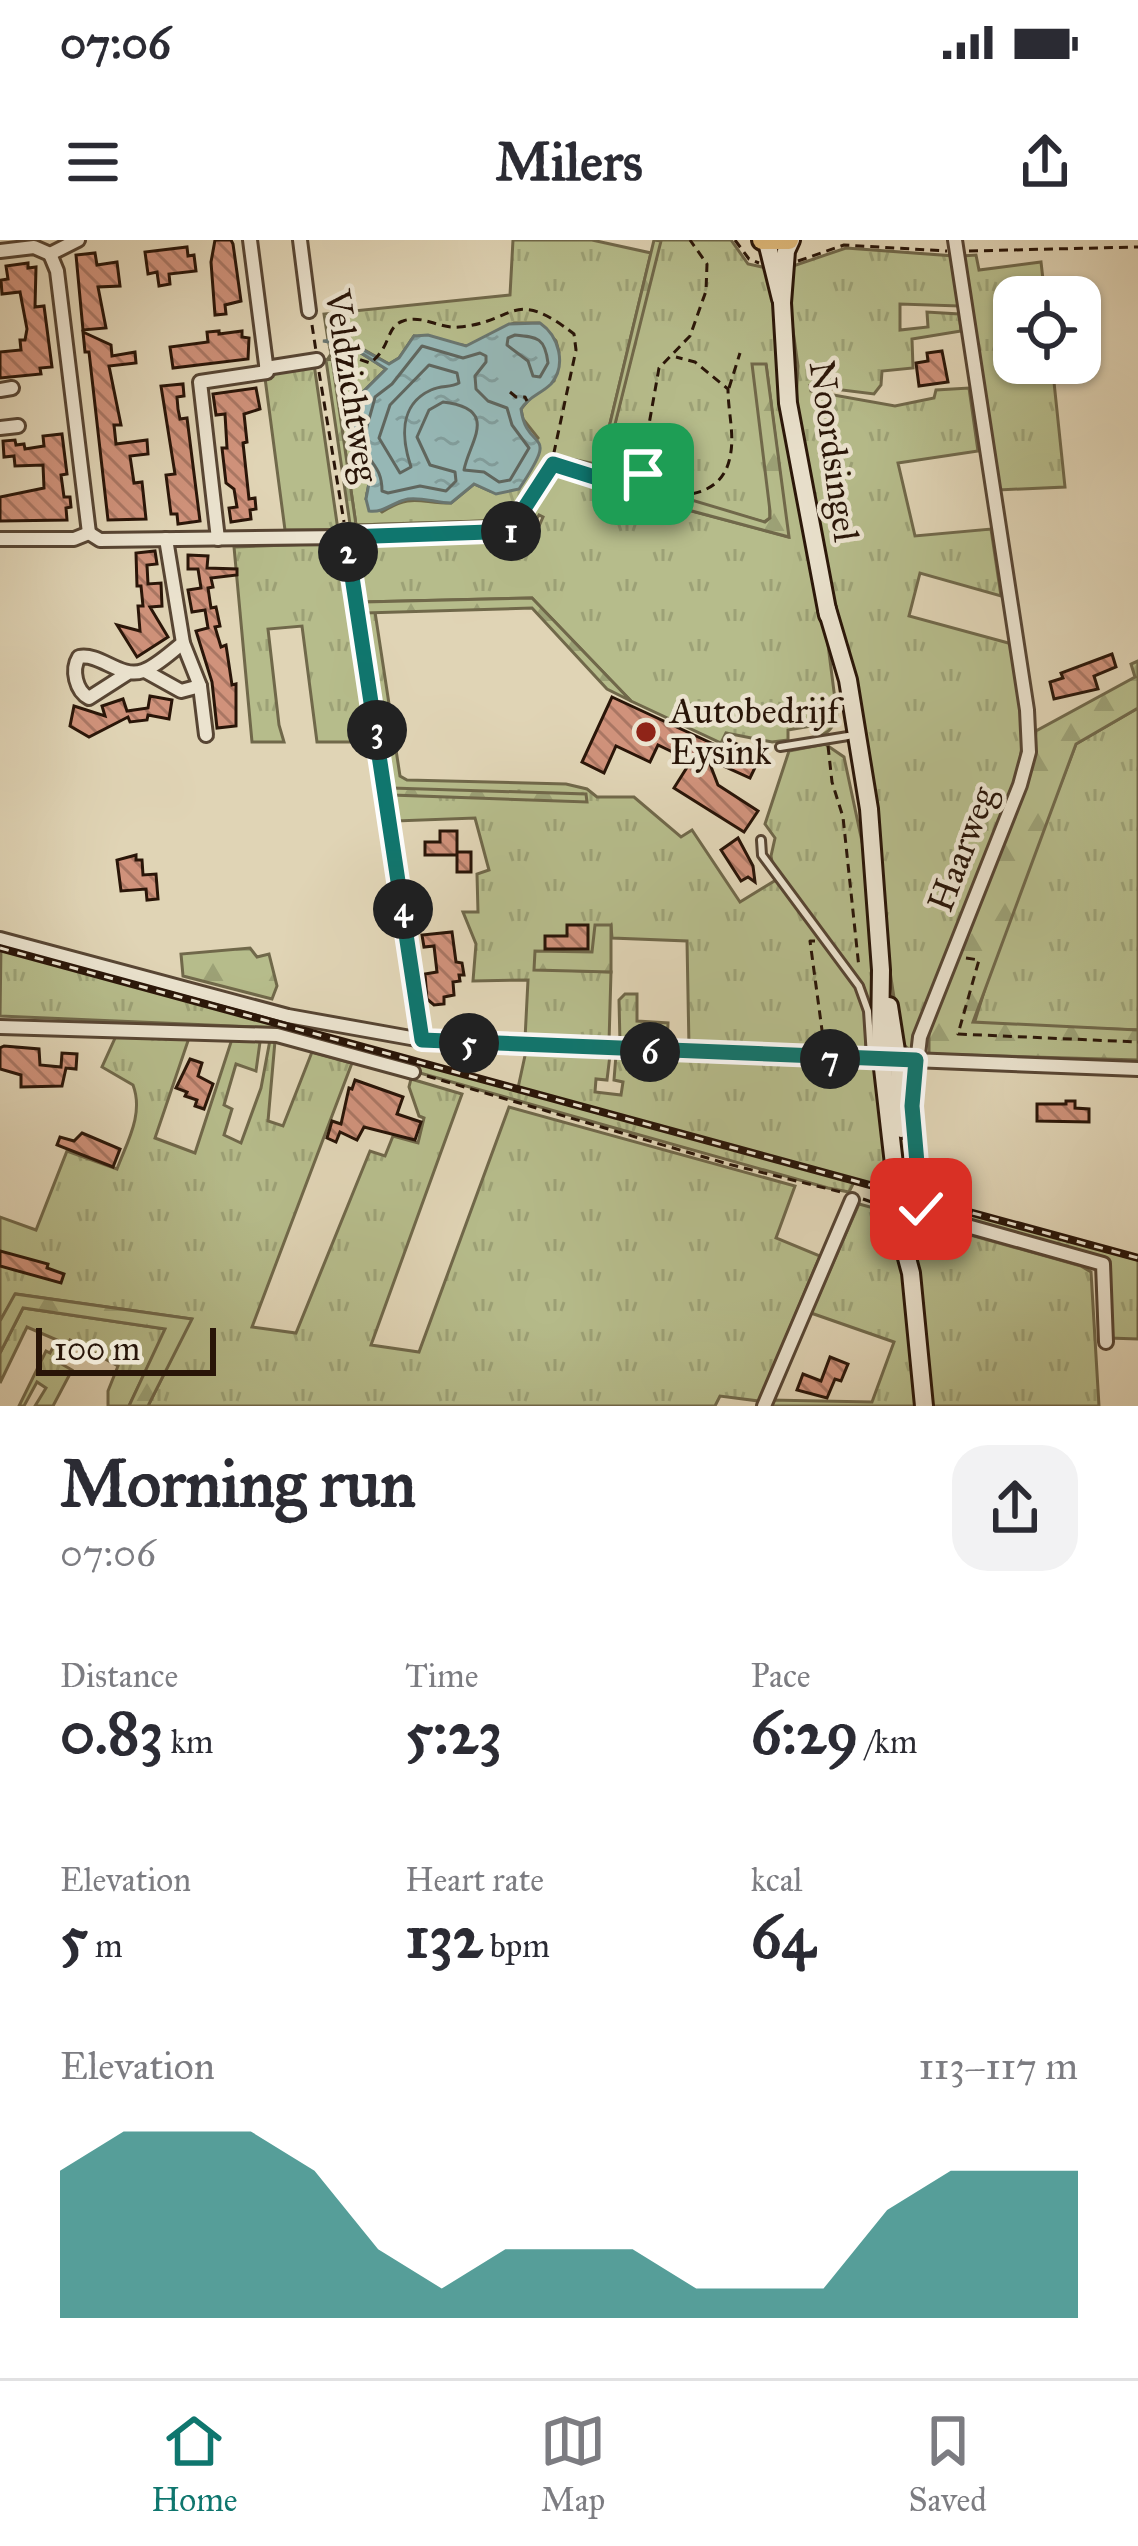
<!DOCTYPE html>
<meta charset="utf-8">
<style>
body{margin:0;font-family:"IM FELL Great Primer",serif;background:#f2f2f3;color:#2b2b33;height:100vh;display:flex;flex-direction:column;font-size:45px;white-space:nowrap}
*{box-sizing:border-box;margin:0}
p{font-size:39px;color:#7c7c81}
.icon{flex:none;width:66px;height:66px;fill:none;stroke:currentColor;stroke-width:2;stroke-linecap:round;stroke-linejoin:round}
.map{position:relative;height:1166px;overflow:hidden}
.details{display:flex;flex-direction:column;background:#fff;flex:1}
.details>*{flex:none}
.buttons{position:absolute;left:993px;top:36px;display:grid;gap:24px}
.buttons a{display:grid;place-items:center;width:108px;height:108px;border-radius:24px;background:#fff;box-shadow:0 3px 9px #0004;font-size:60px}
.scale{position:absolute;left:36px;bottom:30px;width:180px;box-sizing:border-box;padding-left:12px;border:6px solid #291508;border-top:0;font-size:33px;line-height:42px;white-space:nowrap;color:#291508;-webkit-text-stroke:9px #ebe3cf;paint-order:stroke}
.pin{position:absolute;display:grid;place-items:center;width:102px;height:102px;color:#fff;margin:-51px;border-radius:24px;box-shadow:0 6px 18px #0006}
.km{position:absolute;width:60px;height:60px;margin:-30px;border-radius:50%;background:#222;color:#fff;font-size:33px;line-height:60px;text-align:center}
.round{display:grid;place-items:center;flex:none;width:126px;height:126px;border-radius:36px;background:#f2f2f3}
.overview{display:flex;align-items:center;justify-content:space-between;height:204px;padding:0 60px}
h1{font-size:66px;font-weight:800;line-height:90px}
.metrics{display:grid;grid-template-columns:repeat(3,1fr);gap:18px;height:204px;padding:12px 60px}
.metrics div{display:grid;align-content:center}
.metrics b{font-size:60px;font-weight:800}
.metrics small{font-size:33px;font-weight:400}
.metrics p{font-size:33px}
.chart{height:336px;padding:24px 60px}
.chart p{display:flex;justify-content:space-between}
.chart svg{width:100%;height:216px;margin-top:12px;fill:#0f766e;opacity:.7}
.status{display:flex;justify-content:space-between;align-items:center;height:84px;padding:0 60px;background:#fff;direction:ltr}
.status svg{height:33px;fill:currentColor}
header{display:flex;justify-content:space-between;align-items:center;height:156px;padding:0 60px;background:#fff;font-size:54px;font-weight:800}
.dock{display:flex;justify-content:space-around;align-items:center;height:168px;border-top:3px solid #e1e1e2;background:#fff;font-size:33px;color:#7c7c81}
.dock a{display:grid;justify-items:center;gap:6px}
.dock .on{color:#0f766e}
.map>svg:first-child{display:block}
.grass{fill:url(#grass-tufts);stroke:#70684a;stroke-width:3}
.forest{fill:url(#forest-firs);stroke:#70684a;stroke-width:3}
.water{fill:url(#water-ripples);stroke:#6a7670;stroke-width:3}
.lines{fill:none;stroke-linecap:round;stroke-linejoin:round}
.shore{stroke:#60665e;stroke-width:3}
.building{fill:url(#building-back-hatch);stroke:#291508;stroke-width:3}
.lane-casing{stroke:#574533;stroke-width:12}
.street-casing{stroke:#574533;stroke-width:18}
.secondary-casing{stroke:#291508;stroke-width:22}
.primary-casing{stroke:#291508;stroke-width:24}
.path{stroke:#291508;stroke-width:3;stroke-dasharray:9 6;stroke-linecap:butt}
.lane{stroke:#ebe3cf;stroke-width:6}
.street{stroke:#ebe3cf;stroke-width:12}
.secondary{stroke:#ebe3cf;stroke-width:16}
.primary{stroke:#e0ba7a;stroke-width:18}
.rail-casing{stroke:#291508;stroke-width:8}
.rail{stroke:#ebe3cf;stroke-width:3;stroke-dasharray:9;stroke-linecap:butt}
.route-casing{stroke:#fff;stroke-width:24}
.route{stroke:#0f766e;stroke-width:15}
.poi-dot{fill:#8f2418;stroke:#ebe3cf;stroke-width:4.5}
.labels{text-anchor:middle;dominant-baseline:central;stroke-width:9;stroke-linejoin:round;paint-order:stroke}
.street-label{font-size:36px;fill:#291508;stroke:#ebe3cf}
.poi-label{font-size:36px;fill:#291508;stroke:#ebe3cf;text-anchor:start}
</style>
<div class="status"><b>07:06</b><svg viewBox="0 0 49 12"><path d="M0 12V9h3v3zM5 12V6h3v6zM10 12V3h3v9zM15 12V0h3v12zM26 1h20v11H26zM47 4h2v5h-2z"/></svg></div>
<header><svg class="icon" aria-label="menu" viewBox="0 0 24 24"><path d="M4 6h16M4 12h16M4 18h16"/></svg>Milers<svg class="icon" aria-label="share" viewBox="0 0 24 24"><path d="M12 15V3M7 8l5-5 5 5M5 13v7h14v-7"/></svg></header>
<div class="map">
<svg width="1138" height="1166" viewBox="0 0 1138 1166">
<defs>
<pattern id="grass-tufts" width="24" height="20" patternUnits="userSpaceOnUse" patternTransform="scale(3)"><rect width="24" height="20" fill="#b6bc8b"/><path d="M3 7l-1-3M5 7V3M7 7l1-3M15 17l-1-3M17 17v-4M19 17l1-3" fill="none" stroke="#9ca176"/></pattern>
<pattern id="forest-firs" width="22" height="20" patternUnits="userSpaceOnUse" patternTransform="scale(3)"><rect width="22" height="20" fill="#b6bc8b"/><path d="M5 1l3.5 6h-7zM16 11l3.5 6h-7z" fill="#9ca176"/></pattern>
<pattern id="water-ripples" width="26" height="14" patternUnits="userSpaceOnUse" patternTransform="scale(3)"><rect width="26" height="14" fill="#96b7b5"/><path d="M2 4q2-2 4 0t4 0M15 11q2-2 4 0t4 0" fill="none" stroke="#819c9a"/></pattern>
<pattern id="building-back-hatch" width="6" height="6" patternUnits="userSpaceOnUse" patternTransform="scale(3)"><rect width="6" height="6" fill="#d0927b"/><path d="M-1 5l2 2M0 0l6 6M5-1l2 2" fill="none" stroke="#a97663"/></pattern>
</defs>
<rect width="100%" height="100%" fill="#e0d4b5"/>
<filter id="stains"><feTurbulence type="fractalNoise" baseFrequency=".00167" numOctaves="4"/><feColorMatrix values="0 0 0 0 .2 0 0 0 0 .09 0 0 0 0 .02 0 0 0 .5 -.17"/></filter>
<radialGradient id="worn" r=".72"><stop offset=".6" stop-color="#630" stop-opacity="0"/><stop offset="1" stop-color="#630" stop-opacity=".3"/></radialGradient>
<!-- grass -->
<g class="grass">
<path d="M513,0H592L651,13L600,225L557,219L554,234L788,297L766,124L770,278L764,282L602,236L660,0H731L748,24L767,28L775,60L791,222L826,389L837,475C834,484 830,494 819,495L817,485L788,490V500L772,502L726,493L721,503L631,461L532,358L363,362L354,302L536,293L543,277L539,275L533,285L520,287L513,280L356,285L332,120H327L331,114L329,104L350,106L386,129L363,152L355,217L370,238L366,259L382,272C412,253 419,263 451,263L474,244L490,251L538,198L523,179L521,169L531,157L554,141L559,112L556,101L539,83H514L467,106L414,96L399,118L389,124L347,100H328L324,74L510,55Z"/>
<polygon points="846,8 954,16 959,66 900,64 900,90 928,87 927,72 959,74 961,91 912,99 913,128 882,131 881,145 874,154 810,146 811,151 895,166 934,158 936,150 969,148 978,211 898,223 915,296 991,289 1001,356 920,333 909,376 1012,404 1024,492 1017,541 967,663 915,808 910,810 901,803 833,361 796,162 798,126 790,69 790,27"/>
<polygon points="976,15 979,30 1041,22 1045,57 1014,57 1014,123 1052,123 1065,247 998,250 962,16"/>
<polygon points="314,124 338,290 285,290 265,138 272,136 271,130"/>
<polygon points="341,303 371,502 317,502 302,386 268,389 279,485 284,502 252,502 234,307"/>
<polygon points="375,372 400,536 407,540 566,544 587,549 597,557 634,557 681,597 692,590 740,662 776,640 856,748 865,772 866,814 689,807 687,701 612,698 611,686 593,712 534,729 611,732 609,803 525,799 528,740 473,741 476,704 463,672 478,672 477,634 489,630 475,578 396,581 365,373"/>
<polygon points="1138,468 1138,790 974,784 997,710 1076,504"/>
<polygon points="825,504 844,517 864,611 874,710 874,813 870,770 863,745 773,627 771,616 775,598 765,584 789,511"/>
<polygon points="1,706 278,782 277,788 0,776"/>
<polygon points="625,754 637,754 637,781 668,783 667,806 620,803 619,760"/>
<polygon points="292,786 518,848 526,811 610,815 607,840 596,839 595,852 621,855 623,842 614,840 616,815 878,826 893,950 855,940 849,952 828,948 285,795"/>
<path d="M116,796L189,798L155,898L195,913L232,799L260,802L256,831L236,824L224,865L232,869L224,895L241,903L261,848L270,800L275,801L268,881L283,886L312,812L352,823L252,1087L296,1093L370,911L385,916L393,896L418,903L424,878L419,876L409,847L411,839L462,854L371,1105L419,1112L509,867L795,946L776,998L820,1016L759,1161L720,1156L715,1166H148L191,1079L16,1054L0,1081V977L36,990L67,911L117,929C127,902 144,874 133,845L102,827Z"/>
<polygon points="929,959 1138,1020 1138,1099 1109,1098 1105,1027 927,974"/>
<polygon points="859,964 885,971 888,978 897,982 917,1166 767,1166 770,1160 872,1162 894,1102 811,1073"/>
<polygon points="917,980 1081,1026 1091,1032 1099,1166 930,1166 917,1028"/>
<polygon points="23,1068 166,1089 129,1166 108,1166 108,1151 118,1126 70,1100 58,1122 72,1130 53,1166 35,1166 46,1148 37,1142 24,1166 19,1166 46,1111 50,1113 57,1100 27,1087 0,1143 0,1113"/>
</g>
<!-- forest -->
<g class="forest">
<polygon points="654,0 661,1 602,236 563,225 557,216 600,225"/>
<polygon points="332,119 356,285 515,280 513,286 351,291 326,120"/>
<path d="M752,124H766L789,297L554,234L562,230C592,239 655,266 685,258L765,282L770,278V271Z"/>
<polygon points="532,358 631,461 607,449 532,368 365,373 363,362"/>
<polygon points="1138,421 1138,468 1076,504 973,782 1138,790 1138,820 929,814 929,787 1033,520 1036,491 1135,437 1131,424"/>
<polygon points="391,548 586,554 587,562 392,555"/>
<polygon points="595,685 611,685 611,732 534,730 535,711 592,712"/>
<polygon points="250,708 257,717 269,714 277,746 272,759 183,736 181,714"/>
<polygon points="15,1054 192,1079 148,1166 129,1166 165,1089 23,1068 0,1113 0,1081"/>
</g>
<!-- water -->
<path class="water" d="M540,83C559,96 567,125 551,144C541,154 529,156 521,169C527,215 562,185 519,249L496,254L474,244L451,263C437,263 422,257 408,259C392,262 385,273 369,271L366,259L370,238L351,208L353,186L361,175L363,152L386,129L350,106L323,101L343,99L389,124L399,118L414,96L428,95L466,106L509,84Z"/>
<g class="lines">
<!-- shore -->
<g class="shore">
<path d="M515,95C538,97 545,98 548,123L540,137L533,136L528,121L507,105L508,98Z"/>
<path d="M422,106L463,118L480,113L486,116V122L475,136L476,149L488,161L507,168L512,185L529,208L510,240L499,242L484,232L464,230C469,202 501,169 443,162L429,170L417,197L430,225L455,232L456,241L446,251L420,246L388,253L382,251C382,225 368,224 364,205C362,198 373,168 375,157L392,144Z"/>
<path d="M429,125L457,133L459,143C450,148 442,145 431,150C398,165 402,200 411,227L400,233L379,198L390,165Z"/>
</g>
</g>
<!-- building -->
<g class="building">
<polygon points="215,0 231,0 233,4 241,61 225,65 226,74 215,75 211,22"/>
<polygon points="187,7 188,16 194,15 196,31 169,34 170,44 159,46 157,32 148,34 145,12"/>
<polygon points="95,13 97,25 117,22 120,46 98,47 106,88 83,90 76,15"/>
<polygon points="28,23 28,28 36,27 35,67 44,66 52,127 40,128 41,134 0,138 0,112 21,110 20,100 25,100 27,89 20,52 2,54 1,40 8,39 6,26"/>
<polygon points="219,91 219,94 242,91 242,97 249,98 248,119 173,128 170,107 208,102 207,92"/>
<polygon points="83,92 111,105 112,116 135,112 136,123 109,126 121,185 114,185 116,204 147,200 148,214 130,216 134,243 142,242 146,279 108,280 89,112 85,112"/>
<polygon points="942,111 948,142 919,146 916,123 928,121 927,113"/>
<polygon points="183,144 184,156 177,157 178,169 180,179 187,178 200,281 178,284 177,274 171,274 166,235 175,234 161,146"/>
<polygon points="256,148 260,169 244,174 247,202 243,203 249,259 255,258 256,269 250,270 251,279 231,282 229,268 237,267 234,249 226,243 222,208 227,208 225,174 216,175 213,154"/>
<polygon points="62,194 67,234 61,235 64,257 70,257 71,267 66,268 67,280 0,281 0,257 44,248 43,225 15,226 14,216 4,217 3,201 15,200 16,205 24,204 25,209 44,206 43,196"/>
<polygon points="155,311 157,324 147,325 148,344 161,343 162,366 150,367 168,397 137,417 117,385 140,391 138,366 143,366 141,346 137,346 136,313"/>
<polygon points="188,315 208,316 207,328 237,329 237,335 211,338 213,347 208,348 211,368 216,367 220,386 215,387 221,407 226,405 232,445 236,444 236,486 217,488 212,442 196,391 208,388 205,370 192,372 188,350 201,348 198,329 188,329"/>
<polygon points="1112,414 1116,427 1094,436 1098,449 1054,459 1050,442 1063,438 1061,433"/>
<polygon points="150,456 172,460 169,479 148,475 147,480 130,482 128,477 89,497 70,486 74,466 105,476 102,466 123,459 127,471 148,468"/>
<polygon points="612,457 722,508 726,499 761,515 750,538 708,519 718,545 758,571 744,592 674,548 691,521 658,505 650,522 616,506 604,533 582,522"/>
<polygon points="440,591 457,591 457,612 471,612 471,632 457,632 457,615 425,615 425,602 440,602"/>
<polygon points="738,598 753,626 755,642 748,637 741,641 721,610"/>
<polygon points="136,615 136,620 142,620 143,635 156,634 158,659 147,660 146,649 121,651 117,620"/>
<polygon points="567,685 588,685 588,709 545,709 545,696 567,696"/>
<polygon points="452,692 456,722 462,723 464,735 459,735 460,741 453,742 454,755 444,757 444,764 434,765 427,759 425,734 437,732 434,706 424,707 422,695"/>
<polygon points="4,806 39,809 40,825 61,827 62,813 77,814 76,829 66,828 62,846 21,847 21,835 0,829 0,808"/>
<polygon points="190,819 202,823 198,836 213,844 204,869 195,866 197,860 185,856 187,852 176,848"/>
<polygon points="355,840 403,857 397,874 421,882 415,900 364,887 357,900 340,892 336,902 327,898 332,881 341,884 349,848 352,849"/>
<polygon points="1066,861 1075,861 1075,868 1089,869 1089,882 1037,881 1037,864 1066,864"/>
<polygon points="82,893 120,909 113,927 57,905 60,897 74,901"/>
<polygon points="0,1011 48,1024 47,1028 64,1034 61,1043 0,1026"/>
<polygon points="830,1117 848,1124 841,1141 835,1139 827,1158 797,1150 803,1134 821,1141"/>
</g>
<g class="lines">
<defs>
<g id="lane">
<polyline points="780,507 848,496"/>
<polyline points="761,600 762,615 859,746 868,771 871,816"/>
</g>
<g id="street">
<polyline points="300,0 309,71"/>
<polyline points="955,0 1027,470 1029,512 1020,545 920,797 912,866 919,958 928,975 1103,1024 1106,1102"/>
<polyline points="0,11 34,7 50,14"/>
<polyline points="50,14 57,31 89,293"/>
<polyline points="50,14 78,0"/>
<polyline points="266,128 317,120"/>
<polyline points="0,150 12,148"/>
<polyline points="0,188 18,186"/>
<polyline points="89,293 100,300 346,297"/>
<polyline points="0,299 74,299 89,293"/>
<polyline points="166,299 183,403 200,446 206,495"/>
<polyline points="218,299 200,142 267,132 250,0"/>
<polyline points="145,431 181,451 200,446"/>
<path d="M128,433L89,458C76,451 71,430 79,417C101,413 120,439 143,431C157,426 171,412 183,403"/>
<polyline points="0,699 288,776 422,800 885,819"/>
<polyline points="0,787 277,795 413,832"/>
<polyline points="912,820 1138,829"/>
<polyline points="764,1166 852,960"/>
</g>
<g id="secondary">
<polyline points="791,0 786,11 782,63 788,163 828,375"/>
<polyline points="767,2 781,59"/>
<polyline points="827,369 848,440 869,569 881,730 880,802 903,1003 911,1033 924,1166"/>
<polyline points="889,766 899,830 901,889"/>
</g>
<polyline id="primary" points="762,0 789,0"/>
</defs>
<!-- lane casing -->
<use href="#lane" class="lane-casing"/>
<!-- street casing -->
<use href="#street" class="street-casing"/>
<!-- secondary casing -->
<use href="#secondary" class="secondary-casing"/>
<!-- primary casing -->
<use href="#primary" class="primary-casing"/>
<!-- path -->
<g class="path">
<polyline points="735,0 749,19 759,23"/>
<polyline points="969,11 1138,7"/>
<polyline points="798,21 844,5 947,11"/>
<polyline points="312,85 316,111"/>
<path d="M331,117L347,115L370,123C392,107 385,87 403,81C422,74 439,89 459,87C516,82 512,46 574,94L576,110L550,231L518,278L515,291"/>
<polyline points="319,132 344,282"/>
<polyline points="729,148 740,113"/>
<polyline points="510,152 516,157 525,157 527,161"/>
<polyline points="554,225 626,246 639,241 659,128 690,96 706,51 707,24 690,0"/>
<path d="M633,249C666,258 721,264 730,217C735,195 728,172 728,149L695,122L676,117"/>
<polyline points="360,297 534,288"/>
<polyline points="348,310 420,787"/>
<polyline points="828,506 832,542 843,577 859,728"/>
<polyline points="815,701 810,701 824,805"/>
<polyline points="966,718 979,720 958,794 1138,802"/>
<polyline points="427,836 728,924 845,953"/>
<polyline points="863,959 883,966"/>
</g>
<!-- lane -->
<use href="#lane" class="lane"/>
<!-- street -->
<use href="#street" class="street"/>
<!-- secondary -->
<use href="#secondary" class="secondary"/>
<!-- primary -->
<use href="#primary" class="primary"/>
<defs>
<polyline id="rail" points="0,708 1138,1018"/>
</defs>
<!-- rail casing -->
<use href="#rail" class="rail-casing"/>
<!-- rail -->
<use href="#rail" class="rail"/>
</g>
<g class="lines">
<defs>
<polyline id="route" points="643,234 636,243 626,247 553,224 518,278 515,291 346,297 422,800 916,820 912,866 921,969"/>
</defs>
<!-- route casing -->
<use href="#route" class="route-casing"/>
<!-- route -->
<use href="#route" class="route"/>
</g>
<!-- markers -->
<circle class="poi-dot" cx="646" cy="492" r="12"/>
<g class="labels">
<!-- street labels -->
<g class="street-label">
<text transform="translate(352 146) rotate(81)">Veldzichtweg</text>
<text transform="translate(834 211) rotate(82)">Noordsingel</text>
<text transform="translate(962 609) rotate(-69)">Haarweg</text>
</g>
<!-- poi labels -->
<g class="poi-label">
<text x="670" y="471">Autobedrijf<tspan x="670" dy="41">Eysink</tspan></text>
</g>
</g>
<rect width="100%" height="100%" filter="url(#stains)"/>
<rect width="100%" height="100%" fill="url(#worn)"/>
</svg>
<div class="buttons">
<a><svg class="icon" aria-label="locate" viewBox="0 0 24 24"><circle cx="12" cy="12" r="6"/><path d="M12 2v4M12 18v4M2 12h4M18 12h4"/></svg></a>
</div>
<div class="scale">100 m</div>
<div class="pin" style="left:643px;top:234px;background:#1e9e55"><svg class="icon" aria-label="arrive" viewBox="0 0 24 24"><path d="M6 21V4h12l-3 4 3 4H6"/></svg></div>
<div class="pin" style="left:921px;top:969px;background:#d93025"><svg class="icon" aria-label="check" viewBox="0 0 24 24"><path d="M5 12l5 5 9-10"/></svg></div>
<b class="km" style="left:511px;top:291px">1</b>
<b class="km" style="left:348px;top:312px">2</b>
<b class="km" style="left:377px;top:490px">3</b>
<b class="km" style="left:403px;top:669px">4</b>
<b class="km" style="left:469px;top:803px">5</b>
<b class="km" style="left:650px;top:812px">6</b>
<b class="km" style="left:830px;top:819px">7</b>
</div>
<section class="details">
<div class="overview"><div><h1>Morning run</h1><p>07:06</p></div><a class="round"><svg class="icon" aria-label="share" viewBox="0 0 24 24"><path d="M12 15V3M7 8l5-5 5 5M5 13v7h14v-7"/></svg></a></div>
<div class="metrics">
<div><p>Distance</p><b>0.83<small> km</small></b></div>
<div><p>Time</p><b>5:23</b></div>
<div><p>Pace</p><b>6:29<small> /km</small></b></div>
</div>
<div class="metrics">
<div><p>Elevation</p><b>5<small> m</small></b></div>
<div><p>Heart rate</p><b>132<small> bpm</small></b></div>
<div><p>kcal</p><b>64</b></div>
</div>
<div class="chart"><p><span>Elevation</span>113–117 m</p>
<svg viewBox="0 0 160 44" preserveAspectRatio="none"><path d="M0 44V14L10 6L20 6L30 6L40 14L50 30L60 38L70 30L80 30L90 30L100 38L110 38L120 38L130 22L140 14L150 14L160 14V44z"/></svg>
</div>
</section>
<nav class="dock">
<a class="on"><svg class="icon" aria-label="home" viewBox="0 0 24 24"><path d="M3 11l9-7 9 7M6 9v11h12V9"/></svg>Home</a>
<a><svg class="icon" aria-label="map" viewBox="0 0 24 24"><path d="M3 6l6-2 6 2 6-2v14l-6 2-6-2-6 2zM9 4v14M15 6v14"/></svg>Map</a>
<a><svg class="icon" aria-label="saved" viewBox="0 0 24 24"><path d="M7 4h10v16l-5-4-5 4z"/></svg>Saved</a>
</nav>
